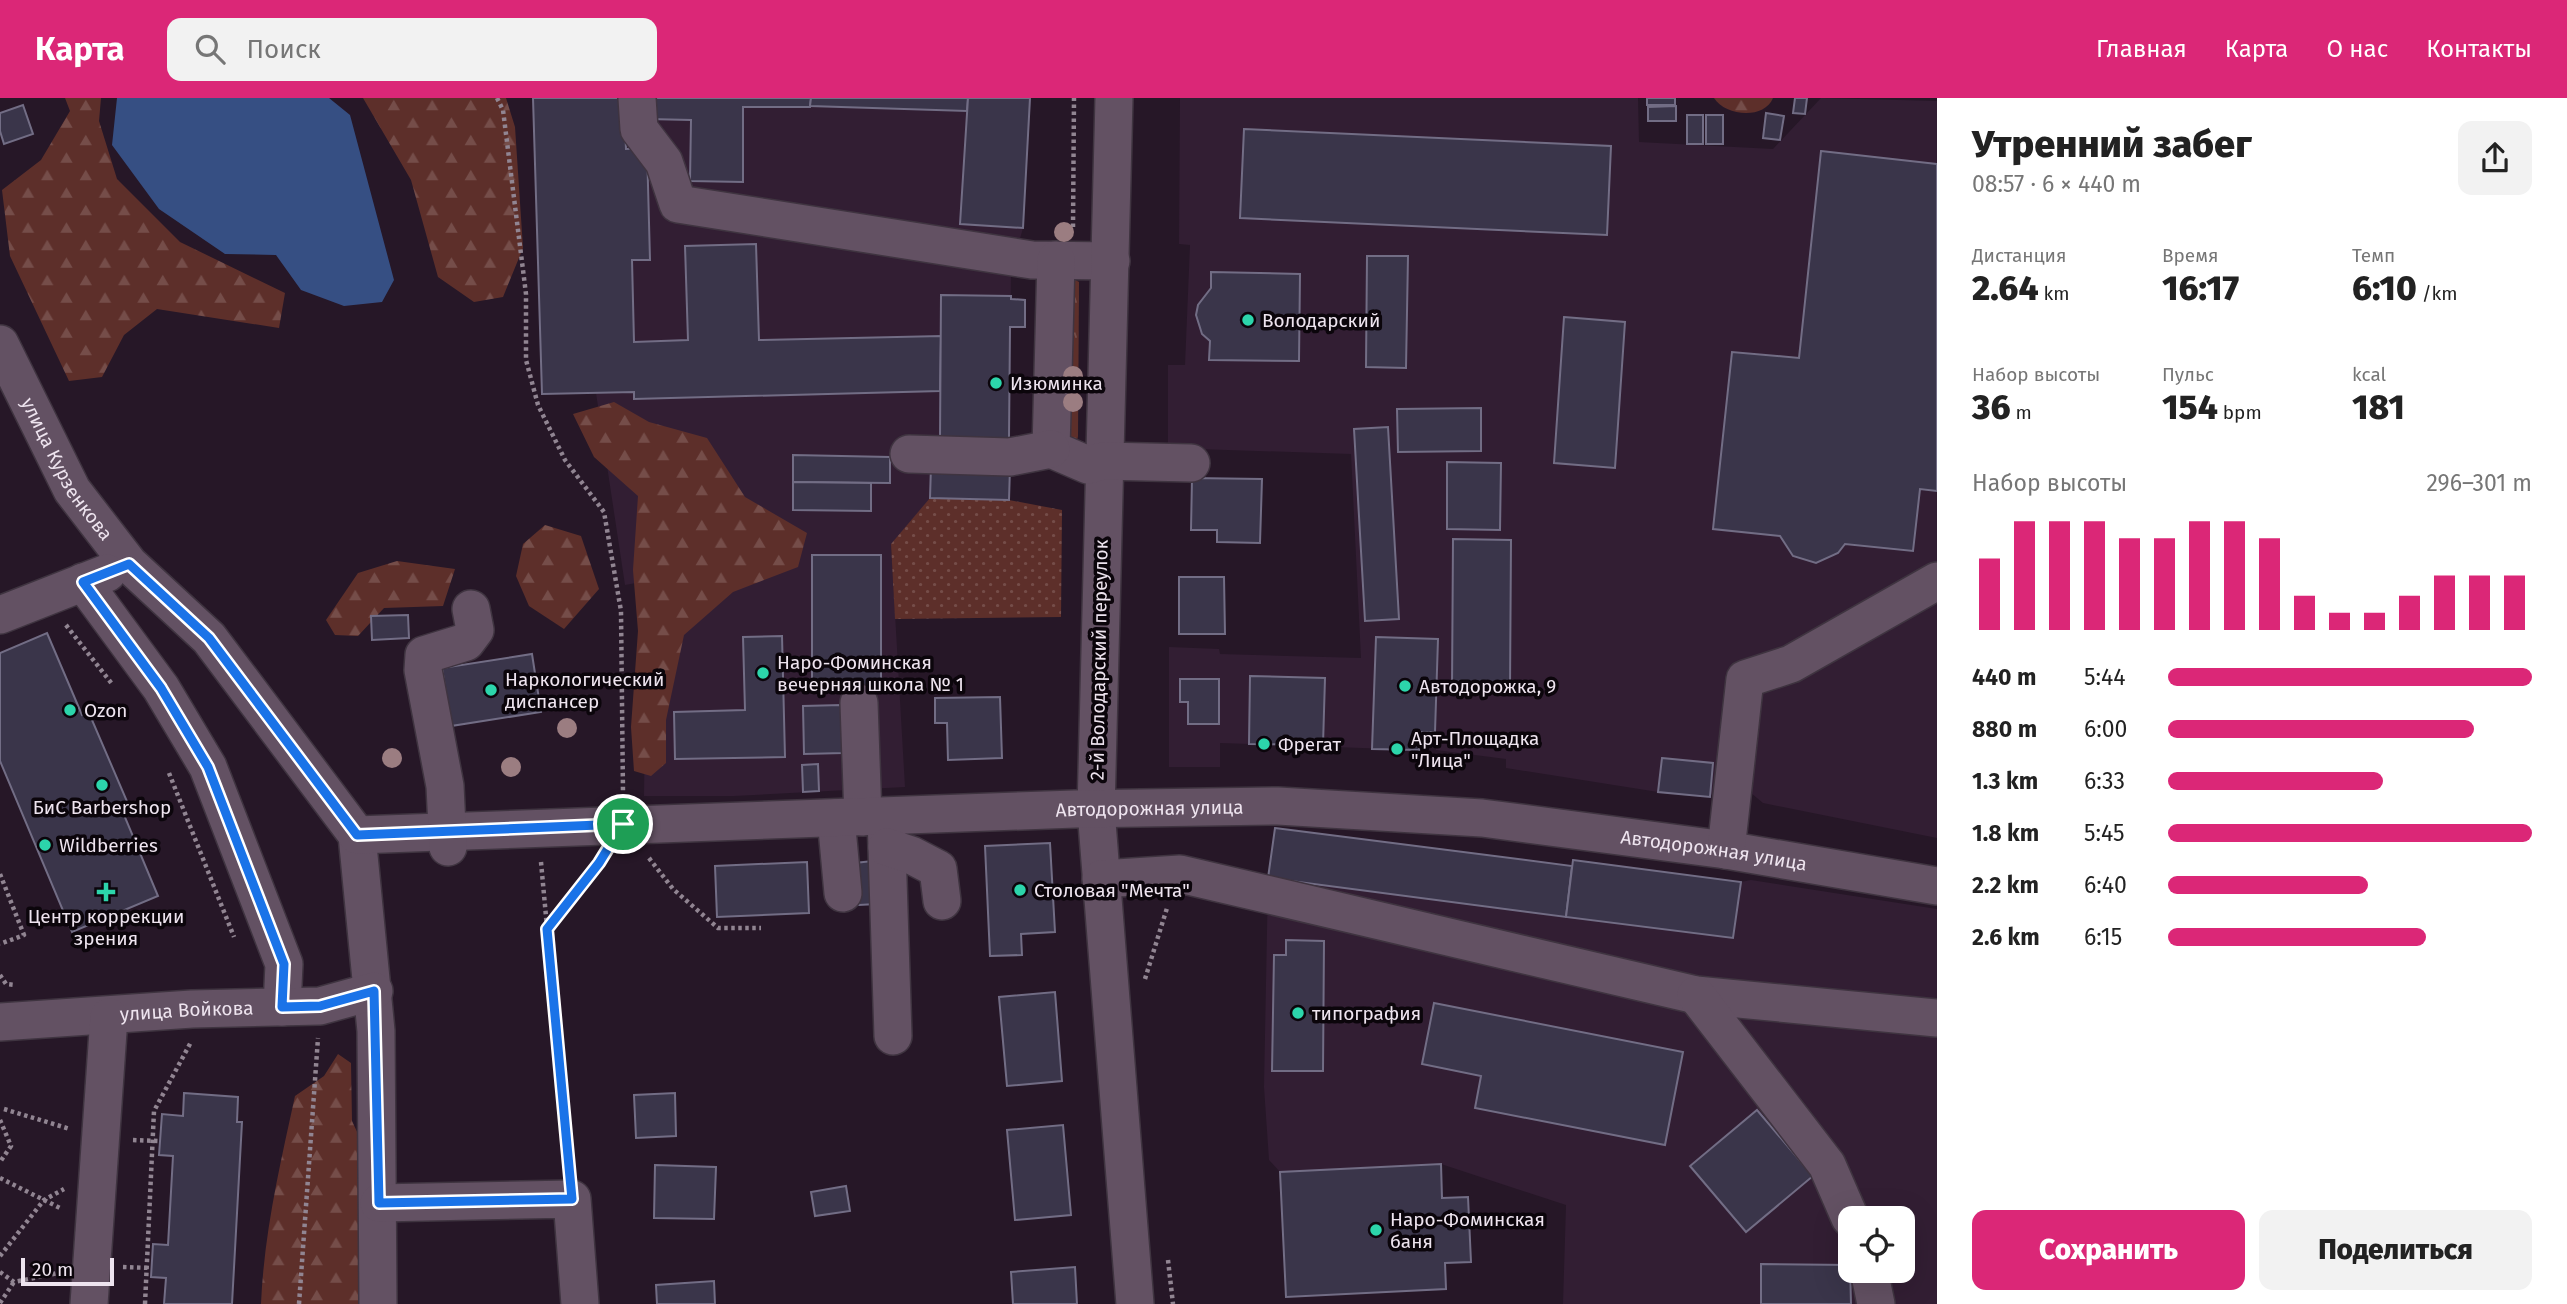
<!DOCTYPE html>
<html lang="ru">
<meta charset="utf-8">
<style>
body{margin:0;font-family:"Fira Sans",sans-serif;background:#f2f2f2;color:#222;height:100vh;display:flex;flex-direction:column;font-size:26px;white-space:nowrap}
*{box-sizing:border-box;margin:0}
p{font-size:23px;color:#767676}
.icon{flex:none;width:38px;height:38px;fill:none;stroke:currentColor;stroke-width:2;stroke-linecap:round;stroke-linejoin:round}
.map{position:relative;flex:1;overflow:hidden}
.panel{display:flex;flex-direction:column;background:#fff;width:630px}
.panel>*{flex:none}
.buttons{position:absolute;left:1838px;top:1108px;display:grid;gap:14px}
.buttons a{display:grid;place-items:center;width:77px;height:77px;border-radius:14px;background:#fff;box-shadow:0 7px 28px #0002;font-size:35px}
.scale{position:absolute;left:21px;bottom:18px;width:93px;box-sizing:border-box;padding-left:7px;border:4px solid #eee4ef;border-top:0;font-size:19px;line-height:24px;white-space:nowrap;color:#eee4ef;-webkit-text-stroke:5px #0b050b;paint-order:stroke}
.pin{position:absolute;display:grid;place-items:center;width:60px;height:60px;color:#fff;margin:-30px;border:4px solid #fff;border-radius:50%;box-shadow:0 2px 7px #0007}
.round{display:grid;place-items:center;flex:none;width:74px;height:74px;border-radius:14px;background:#f2f2f2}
.summary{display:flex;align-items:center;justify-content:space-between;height:119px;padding:0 35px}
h1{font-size:38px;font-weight:800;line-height:52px}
.stats{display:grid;grid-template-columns:repeat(3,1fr);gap:10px;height:119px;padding:7px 35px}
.stats div{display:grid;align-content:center}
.stats b{font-size:35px;font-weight:800}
.stats small{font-size:19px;font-weight:400}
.stats p{font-size:19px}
.chart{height:196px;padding:14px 35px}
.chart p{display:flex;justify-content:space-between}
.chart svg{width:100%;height:126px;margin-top:7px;stroke:#db2777;stroke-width:6}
.button{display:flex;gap:14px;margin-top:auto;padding:14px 35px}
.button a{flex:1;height:80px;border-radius:14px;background:#db2777;color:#fff;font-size:28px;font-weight:800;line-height:80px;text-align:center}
.button a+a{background:#f2f2f2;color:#222}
ul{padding:0 35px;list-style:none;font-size:23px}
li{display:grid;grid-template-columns:112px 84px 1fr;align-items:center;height:52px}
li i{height:18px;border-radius:9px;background:#db2777}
header{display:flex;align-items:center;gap:42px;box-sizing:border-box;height:98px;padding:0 35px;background:#db2777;color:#fff}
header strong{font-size:33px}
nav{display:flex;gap:38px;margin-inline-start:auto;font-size:24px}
.search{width:490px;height:63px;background:#f2f2f2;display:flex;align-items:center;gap:18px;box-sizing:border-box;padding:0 24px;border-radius:14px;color:#767676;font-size:26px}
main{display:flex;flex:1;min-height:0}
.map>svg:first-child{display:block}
.built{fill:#321e33;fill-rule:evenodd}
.grass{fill:url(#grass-tufts)}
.forest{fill:url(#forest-firs)}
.garden{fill:url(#garden-dots)}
.water{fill:#364f83}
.building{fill:#3a354a;stroke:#726d85;stroke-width:2}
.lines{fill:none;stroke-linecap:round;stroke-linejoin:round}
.minor-casing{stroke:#3f3440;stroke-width:40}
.path{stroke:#918592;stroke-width:4.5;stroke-dasharray:3.5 3.5;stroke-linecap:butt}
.minor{stroke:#635163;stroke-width:37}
.tree{fill:#9b7d81}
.route-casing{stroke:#fff;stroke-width:14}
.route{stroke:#1a73e8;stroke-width:9}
.poi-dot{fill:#2cd5ab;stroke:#0b050b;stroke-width:2.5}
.labels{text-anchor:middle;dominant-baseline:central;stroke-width:7;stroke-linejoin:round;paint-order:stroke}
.poi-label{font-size:19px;fill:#eee4ef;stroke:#0b050b;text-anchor:start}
.street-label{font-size:19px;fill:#eee4ef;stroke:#0b050b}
</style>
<header>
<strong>Карта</strong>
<div class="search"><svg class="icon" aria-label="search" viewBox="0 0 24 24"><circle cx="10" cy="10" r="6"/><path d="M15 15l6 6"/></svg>Поиск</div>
<nav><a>Главная</a><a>Карта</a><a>О нас</a><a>Контакты</a></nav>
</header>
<main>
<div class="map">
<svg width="1937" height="1206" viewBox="0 0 1937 1206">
<defs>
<pattern id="grass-tufts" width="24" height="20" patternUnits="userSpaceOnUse" patternTransform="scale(1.75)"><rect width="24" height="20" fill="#5d2f2a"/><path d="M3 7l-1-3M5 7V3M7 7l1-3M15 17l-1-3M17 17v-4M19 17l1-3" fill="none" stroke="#754d49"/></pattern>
<pattern id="forest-firs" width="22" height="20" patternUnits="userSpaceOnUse" patternTransform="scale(1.75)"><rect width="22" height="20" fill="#5d2f2a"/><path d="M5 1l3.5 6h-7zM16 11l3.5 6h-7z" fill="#754d49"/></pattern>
<pattern id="garden-dots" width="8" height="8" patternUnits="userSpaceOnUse" patternTransform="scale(1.75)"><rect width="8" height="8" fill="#5d2f2a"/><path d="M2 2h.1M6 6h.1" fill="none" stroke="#754d49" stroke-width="1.8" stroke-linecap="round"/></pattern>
</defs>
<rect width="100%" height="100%" fill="#261727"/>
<!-- built -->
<g class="built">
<polygon points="533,0 1031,0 1023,130 1011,173 1009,341 891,446 905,689 734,698 644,698 647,483 625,487 596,295 542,296"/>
<polygon points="1180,0 1638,0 1639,44 1773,51 1821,0 1937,3 1937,740 1763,705 1745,690 1718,685 1710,699 1658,694 1506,670 1506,661 1436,652 1435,634 1419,634 1419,652 1220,645 1220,669 1169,669 1169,549 1219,551 1220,556 1361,560 1351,356 1168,350 1168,267 1185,267 1190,147 1179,146"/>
<path d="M1275,730L1572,768L1573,762L1741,784L1751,782L1937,811V1206H1563L1566,1107L1441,1066L1280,1074L1269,1062L1264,989L1268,780ZM1850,1120H1902V1172H1850Z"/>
</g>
<!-- grass -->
<polygon class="grass" points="1072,180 1079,184 1078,338 1077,343 1068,343"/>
<!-- forest -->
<g class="forest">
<polygon points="65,0 101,0 99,23 117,81 180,144 285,195 279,230 157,211 124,237 102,279 69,283 10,158 2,92 41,62 70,13"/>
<polygon points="363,0 506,0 515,29 523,150 503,199 474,204 438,179 411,82"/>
<path d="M1714,0H1773C1764,22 1725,18 1714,0Z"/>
<polygon points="614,304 649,324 707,340 745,399 807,435 798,469 733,494 684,537 666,622 666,665 651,678 634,673 631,629 638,533 633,472 638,398 594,359 573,316"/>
<polygon points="545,427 581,438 599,491 564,531 529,508 516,478 523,446"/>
<polygon points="397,463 455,471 443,508 384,510 358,538 335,537 326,522 358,475"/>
<path d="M338,956L351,965L352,1023L365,1051L362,1206H261C264,1135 280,1067 295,998L324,978Z"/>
</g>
<!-- garden -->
<polygon class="garden" points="930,400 1009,402 1062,412 1061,519 895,521 891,446"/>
<!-- water -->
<polygon class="water" points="117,0 329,0 350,17 394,182 382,204 344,208 301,192 276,157 225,156 159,111 112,47"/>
<!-- building -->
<g class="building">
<polygon points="533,0 624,0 626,51 647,50 650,162 632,162 634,244 688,242 685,148 756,146 759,242 941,238 940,293 634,301 634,294 542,296"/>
<polygon points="648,0 811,0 810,9 743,9 743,84 690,83 691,22 648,21"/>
<polygon points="811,0 968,0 967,13 810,8"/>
<polygon points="968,0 1030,0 1023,130 960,126"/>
<rect x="1647" y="0" width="28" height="7"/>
<polygon points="1795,0 1807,0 1805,16 1793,15"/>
<polygon points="23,7 33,36 4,46 0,33 0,15"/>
<polygon points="1676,8 1676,23 1648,23 1648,9"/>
<polygon points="1766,15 1784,18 1780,42 1763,40"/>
<rect x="1687" y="17" width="16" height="29"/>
<rect x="1706" y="17" width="17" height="29"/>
<polygon points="1244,31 1611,48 1607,137 1240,120"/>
<polygon points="1821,53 1937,66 1937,393 1920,391 1913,453 1845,446 1838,455 1816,465 1793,458 1780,438 1713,431 1732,254 1799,260"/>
<polygon points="1367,158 1408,158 1406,270 1366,269"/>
<polygon points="1211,174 1300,176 1299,263 1209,262 1210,243 1202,236 1196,217 1198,207 1211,190"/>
<polygon points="941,197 1011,198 1011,201 1025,202 1025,229 1010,229 1009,341 940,340"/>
<polygon points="1564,219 1625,224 1615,370 1554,365"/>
<polygon points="1481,310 1481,353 1398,354 1397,311"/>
<polygon points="1388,329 1399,521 1365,523 1354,331"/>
<polygon points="793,357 890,359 890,385 793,384"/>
<polygon points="1447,364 1501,365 1500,432 1447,431"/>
<polygon points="931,368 1010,369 1009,402 930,400"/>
<polygon points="1192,380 1262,381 1260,445 1217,444 1217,432 1191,432"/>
<polygon points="793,384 871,385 871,413 793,412"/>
<polygon points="1453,441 1511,442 1510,590 1452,590"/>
<rect x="812" y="457" width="69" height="134"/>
<polygon points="1179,479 1224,479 1225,536 1179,536"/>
<polygon points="408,517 409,540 372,542 371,518"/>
<polygon points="47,535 82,617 89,615 132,715 124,717 158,798 72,834 0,663 0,555"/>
<polygon points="782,538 785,659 675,661 674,614 745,612 743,539"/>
<polygon points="1376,539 1438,541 1435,634 1419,634 1419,652 1372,651"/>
<polygon points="532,556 541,614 451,628 442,570"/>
<polygon points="1250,578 1325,580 1323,647 1249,646"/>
<polygon points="1180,581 1219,581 1219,626 1188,626 1188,604 1180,604"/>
<polygon points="1000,599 1002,660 948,662 947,625 935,625 935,600"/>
<polygon points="841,607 843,655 804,656 803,608"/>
<polygon points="1662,660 1713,665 1710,699 1658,694"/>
<polygon points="818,666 819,693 803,694 802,667"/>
<polygon points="1275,730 1572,768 1566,819 1268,780"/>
<polygon points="1050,745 1055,834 1021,836 1022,857 990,858 985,748"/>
<polygon points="1573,762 1741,784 1733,840 1566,819"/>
<polygon points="872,763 876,806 859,807 855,765"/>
<polygon points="807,764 809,815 717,819 715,768"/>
<polygon points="1286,842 1324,843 1323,973 1272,973 1274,857 1286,857"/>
<polygon points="1055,894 1062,983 1007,988 999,899"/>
<polygon points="1434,905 1683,954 1665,1047 1475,1010 1481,978 1422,966"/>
<polygon points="184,995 238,999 237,1024 242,1024 232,1206 164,1206 166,1180 151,1179 153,1146 168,1147 173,1058 159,1057 162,1016 183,1018"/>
<polygon points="675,995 676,1038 636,1040 634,997"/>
<polygon points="1757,1012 1813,1078 1746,1134 1690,1068"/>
<polygon points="1063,1027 1071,1117 1015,1122 1007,1032"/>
<polygon points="1441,1066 1442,1100 1468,1099 1471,1164 1445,1165 1446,1191 1286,1199 1280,1074"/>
<polygon points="655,1067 716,1069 714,1121 654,1120"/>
<polygon points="846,1088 850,1113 815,1118 811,1094"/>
<polygon points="1761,1166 1850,1167 1851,1206 1761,1206"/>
<polygon points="1075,1169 1077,1206 1013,1206 1011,1174"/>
<polygon points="714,1183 715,1206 657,1206 656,1187"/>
</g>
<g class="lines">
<defs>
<g id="minor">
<polyline points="637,0 639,31 664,64 678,106 1032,162 1111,163"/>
<polyline points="1114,0 1096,712 1135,1206"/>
<polyline points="1056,162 1051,351 1088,367 1103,363 1191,365"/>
<path id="s1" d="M0,246L72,392L129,466L209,540L357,737L376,933L378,1206"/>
<polyline points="909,356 1010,359 1051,351"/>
<polyline points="83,484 161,590 208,669 284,866 282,909"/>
<polyline points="0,517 107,475"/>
<polyline points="859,605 863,719"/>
<polyline points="886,719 893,938"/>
<polyline points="836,720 843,795"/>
<path id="s2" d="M357,737L1075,711L1278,708L1482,720L1726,752L1937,788"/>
<polyline points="448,749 445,688 423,572 424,557 466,544 475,532 471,511"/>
<polyline points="887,749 911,757 938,771 942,803"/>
<polyline points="1726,752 1745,581 1791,566 1937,483"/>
<polyline points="1101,781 1180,776 1696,897 1937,920"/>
<polyline points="1696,897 1827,1067 1850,1120"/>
<path id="s3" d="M0,924L192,911L320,908L374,893"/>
<polyline points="379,1105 572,1101 580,1206"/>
<polyline points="1869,1172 1876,1206"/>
<polyline points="89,1206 109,919"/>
</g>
</defs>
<!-- minor casing -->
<use href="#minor" class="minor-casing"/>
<!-- path -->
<g class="path">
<polyline points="497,0 503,12 526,196 526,262 538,307 565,362 604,414 621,513 623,695"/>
<polyline points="1073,129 1074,0"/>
<polyline points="1010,285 1020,285"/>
<polyline points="66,527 112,586"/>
<polyline points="169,675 234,839"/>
<polyline points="649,760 673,791 718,830 761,830"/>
<polyline points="541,764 569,1069"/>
<polyline points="0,776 24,837 0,846"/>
<polyline points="547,831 602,761"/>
<polyline points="0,877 6,886 15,887"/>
<polyline points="1145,881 1167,810"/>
<polyline points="4,1011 70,1031"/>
<polyline points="0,1022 11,1048 0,1064"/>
<polyline points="133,1042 160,1043"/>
<polyline points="0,1080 62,1111"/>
<polyline points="0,1158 44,1102 64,1091"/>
<polyline points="1168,1162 1173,1206"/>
<polyline points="123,1169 151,1170"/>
<polyline points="0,1174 14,1184 58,1175"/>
<polyline points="0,1205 14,1184"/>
<polyline points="145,1206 154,1013 191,944"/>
<polyline points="299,1206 318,940"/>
</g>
<!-- minor -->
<use href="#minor" class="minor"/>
</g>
<!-- trees -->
<g class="tree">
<circle cx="1064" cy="134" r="10"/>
<circle cx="1073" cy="278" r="10"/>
<circle cx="1073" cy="304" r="10"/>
<circle cx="567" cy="630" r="10"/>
<circle cx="392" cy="660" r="10"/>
<circle cx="511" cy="669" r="10"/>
</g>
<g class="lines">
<defs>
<polygon id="route" points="129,466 209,540 357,737 623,726 599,765 547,831 572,1101 379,1105 374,893 320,908 282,909 284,866 208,669 161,590 83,484"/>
</defs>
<!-- route casing -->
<use href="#route" class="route-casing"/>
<!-- route -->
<use href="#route" class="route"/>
</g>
<!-- markers -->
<g class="poi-dot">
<circle cx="1248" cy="222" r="7"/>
<circle cx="996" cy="285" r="7"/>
<circle cx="763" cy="575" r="7"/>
<circle cx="1405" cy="588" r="7"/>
<circle cx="491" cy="592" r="7"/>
<circle cx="70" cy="612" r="7"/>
<circle cx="1264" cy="646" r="7"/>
<circle cx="1397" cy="651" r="7"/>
<circle cx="102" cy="687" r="7"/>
<circle cx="45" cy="747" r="7"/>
<circle cx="1020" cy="792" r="7"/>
<path d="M102.5 783.5h7v7h7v7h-7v7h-7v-7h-7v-7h7z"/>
<circle cx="1298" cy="915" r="7"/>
<circle cx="1376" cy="1132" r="7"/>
</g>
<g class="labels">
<!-- poi labels -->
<g class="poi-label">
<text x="1262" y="222">Володарский</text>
<text x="1010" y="285">Изюминка</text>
<text x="777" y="564">Наро-Фоминская<tspan x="777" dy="22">вечерняя школа № 1</tspan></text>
<text x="505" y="581">Наркологический<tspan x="505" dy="22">диспансер</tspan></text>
<text x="1419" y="588">Автодорожка, 9</text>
<text x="84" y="612">Ozon</text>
<text x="1411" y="640">Арт-Площадка<tspan x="1411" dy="22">"Лица"</tspan></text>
<text x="1278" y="646">Фрегат</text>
<text x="102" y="709" text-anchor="middle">БиС Barbershop</text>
<text x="59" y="747">Wildberries</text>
<text x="1034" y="792">Столовая "Мечта"</text>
<text x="106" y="818" text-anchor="middle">Центр коррекции<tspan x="106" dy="22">зрения</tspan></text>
<text x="1312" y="915">типография</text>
<text x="1390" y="1121">Наро-Фоминская<tspan x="1390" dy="22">баня</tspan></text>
</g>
<!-- street labels -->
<g class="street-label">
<text stroke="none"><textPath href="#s1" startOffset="142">улица Курзенкова</textPath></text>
<text transform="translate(1099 562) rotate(-89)">2-й Володарский переулок</text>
<text stroke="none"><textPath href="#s2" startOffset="793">Автодорожная улица</textPath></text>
<text stroke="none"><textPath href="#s2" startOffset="1360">Автодорожная улица</textPath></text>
<text stroke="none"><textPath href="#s3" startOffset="187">улица Войкова</textPath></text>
</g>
</g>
</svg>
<div class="buttons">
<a><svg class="icon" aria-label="locate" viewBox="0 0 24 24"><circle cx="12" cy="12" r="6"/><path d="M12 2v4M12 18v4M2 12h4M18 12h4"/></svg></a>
</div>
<div class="scale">20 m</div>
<div class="pin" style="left:623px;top:726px;background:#1e9e55"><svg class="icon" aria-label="arrive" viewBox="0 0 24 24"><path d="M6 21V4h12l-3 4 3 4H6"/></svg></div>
</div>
<section class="panel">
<div class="summary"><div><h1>Утренний забег</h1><p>08:57 · 6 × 440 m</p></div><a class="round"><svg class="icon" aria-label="share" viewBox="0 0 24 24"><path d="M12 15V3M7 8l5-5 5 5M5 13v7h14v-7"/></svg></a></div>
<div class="stats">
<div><p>Дистанция</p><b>2.64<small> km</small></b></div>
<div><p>Время</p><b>16:17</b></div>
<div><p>Темп</p><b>6:10<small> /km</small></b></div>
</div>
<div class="stats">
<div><p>Набор высоты</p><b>36<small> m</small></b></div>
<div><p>Пульс</p><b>154<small> bpm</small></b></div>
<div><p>kcal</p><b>181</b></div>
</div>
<div class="chart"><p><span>Набор высоты</span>296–301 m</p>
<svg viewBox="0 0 160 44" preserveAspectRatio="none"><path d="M5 44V19M15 44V6M25 44V6M35 44V6M45 44V12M55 44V12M65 44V6M75 44V6M85 44V12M95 44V32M105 44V38M115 44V38M125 44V32M135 44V25M145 44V25M155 44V25"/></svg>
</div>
<ul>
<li><b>440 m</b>5:44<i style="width:100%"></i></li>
<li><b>880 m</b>6:00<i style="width:84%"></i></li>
<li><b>1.3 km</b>6:33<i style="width:59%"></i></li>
<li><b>1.8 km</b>5:45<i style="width:100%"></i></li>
<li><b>2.2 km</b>6:40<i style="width:55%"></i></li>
<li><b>2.6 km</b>6:15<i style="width:71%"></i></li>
</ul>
<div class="button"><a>Сохранить</a><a>Поделиться</a></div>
</section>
</main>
